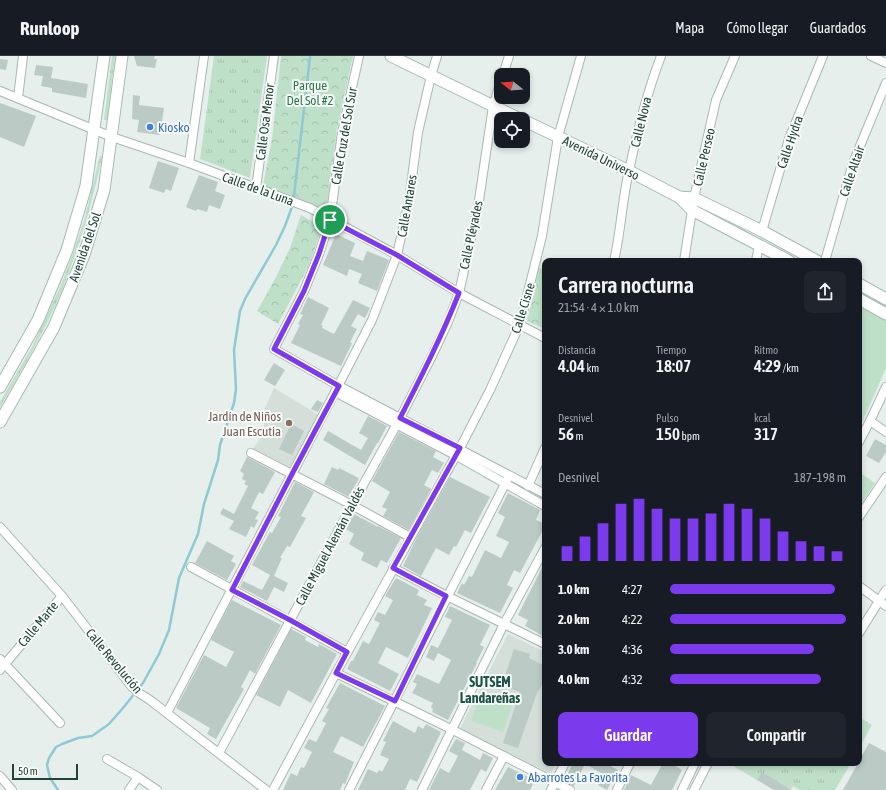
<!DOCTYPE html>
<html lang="es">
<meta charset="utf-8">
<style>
body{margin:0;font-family:"Asap Condensed",sans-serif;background:#20242c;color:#f1f3f6;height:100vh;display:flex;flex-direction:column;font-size:15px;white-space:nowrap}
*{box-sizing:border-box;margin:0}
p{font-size:13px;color:#9ea1a6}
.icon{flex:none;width:22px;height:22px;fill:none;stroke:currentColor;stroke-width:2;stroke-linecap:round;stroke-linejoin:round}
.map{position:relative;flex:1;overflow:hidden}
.sheet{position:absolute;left:542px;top:202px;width:320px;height:508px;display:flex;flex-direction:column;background:#171b24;border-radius:8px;box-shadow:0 2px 6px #0003}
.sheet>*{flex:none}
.needle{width:26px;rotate:287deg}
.buttons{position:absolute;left:494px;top:12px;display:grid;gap:8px}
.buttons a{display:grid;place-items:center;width:36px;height:36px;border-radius:8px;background:#171b24;box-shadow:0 2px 6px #0003;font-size:20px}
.scale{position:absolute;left:12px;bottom:10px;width:66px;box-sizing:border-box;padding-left:4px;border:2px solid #24423a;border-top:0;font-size:11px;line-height:14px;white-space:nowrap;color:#24423a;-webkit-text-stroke:3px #f7fbf9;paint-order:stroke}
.pin{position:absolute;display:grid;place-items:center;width:34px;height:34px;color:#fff;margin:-17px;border:2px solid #fff;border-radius:50%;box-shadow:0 1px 4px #0007}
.round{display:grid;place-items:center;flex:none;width:42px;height:42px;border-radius:8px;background:#20242c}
.overview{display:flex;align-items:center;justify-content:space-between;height:68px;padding:0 16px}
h1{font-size:22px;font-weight:600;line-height:30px}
.figures{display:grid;grid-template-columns:repeat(3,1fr);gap:6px;height:68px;padding:4px 16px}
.figures div{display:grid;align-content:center}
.figures b{font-size:17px;font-weight:600}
.figures small{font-size:11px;font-weight:400}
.figures p{font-size:11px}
.chart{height:112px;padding:8px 16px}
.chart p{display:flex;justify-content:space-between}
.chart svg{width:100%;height:72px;margin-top:4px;stroke:#7c3aed;stroke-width:6}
.button{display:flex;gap:8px;margin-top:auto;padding:8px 16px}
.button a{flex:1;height:46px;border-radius:8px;background:#7c3aed;color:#fff;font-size:16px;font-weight:600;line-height:46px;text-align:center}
.button a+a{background:#20242c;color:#f1f3f6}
ul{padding:0 16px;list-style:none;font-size:13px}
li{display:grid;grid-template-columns:64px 48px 1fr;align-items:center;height:30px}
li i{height:10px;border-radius:5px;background:#7c3aed}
header{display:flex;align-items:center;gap:24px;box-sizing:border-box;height:56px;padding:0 20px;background:#171b24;border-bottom:1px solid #363941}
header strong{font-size:19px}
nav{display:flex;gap:22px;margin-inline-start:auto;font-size:14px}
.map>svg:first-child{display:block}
.built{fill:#d4dfda}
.grass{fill:url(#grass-tufts)}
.park{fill:url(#park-crowns)}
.pitch{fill:#bfe0c8}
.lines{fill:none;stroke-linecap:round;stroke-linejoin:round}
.stream{stroke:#8ec9d4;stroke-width:2.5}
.building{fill:#bbcac4}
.street-casing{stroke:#a8b8b2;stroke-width:10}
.secondary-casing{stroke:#a4bbb3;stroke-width:13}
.street{stroke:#fff;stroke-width:8}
.secondary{stroke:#fff;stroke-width:11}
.route-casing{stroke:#fff;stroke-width:8}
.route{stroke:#7c3aed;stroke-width:5}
.shop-dot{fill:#3f7fe0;stroke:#f7fbf9;stroke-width:1.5}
.education-dot{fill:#8d6e63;stroke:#f7fbf9;stroke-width:1.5}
.labels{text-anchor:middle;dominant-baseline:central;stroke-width:4;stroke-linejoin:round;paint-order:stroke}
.park-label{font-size:13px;fill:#2d7a4b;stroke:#f7fbf9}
.street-label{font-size:13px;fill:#24423a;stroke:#f7fbf9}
.shop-label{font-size:13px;fill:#366cbe;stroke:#f7fbf9;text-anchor:start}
.education-label{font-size:13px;fill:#785e54;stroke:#f7fbf9;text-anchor:end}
.neighbourhood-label{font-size:14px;font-weight:bold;fill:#1f5548;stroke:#f7fbf9}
</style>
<header>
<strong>Runloop</strong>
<nav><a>Mapa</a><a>Cómo llegar</a><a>Guardados</a></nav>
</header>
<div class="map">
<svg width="886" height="734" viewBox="0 0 886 734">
<defs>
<pattern id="grass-tufts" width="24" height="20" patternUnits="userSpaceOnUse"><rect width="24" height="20" fill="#bfe0c8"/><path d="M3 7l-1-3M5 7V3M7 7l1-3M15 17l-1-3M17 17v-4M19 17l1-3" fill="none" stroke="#a4c1ad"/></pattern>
<pattern id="park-crowns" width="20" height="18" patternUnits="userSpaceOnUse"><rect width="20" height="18" fill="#bfe0c8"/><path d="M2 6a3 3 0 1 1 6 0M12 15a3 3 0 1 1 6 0" fill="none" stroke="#a4c1ad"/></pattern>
</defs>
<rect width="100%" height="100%" fill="#e6efeb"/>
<!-- built -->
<g class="built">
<polygon points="274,332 319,359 290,411 253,393 264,376 264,354"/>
<polygon points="508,578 545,596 545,707 556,707 551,718 460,672"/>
</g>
<!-- grass -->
<g class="grass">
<polygon points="112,0 115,0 107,64 104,64"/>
<polygon points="214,0 267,0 250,122 200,103"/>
<path d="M100,99L102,101C90,157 74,211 49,263C34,293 17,322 0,351V346L32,291L60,231L74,195L85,162Z"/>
<polygon points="859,661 872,669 859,692"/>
<polygon points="728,707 851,707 835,734 800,734 793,730 791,733 762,717 757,724"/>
</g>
<!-- park -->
<g class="park">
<polygon points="281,0 353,0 337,73 326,155 263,129 272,83"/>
<polygon points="301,159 322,171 310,207 278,268 257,255 275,223 290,192"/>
<polygon points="539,212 545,214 545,273 527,265"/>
</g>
<!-- pitch -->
<g class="pitch">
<polygon points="859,250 886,263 886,312 861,369 859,367"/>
<polygon points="859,416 875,427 859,451"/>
<polygon points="480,639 512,650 503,676 471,665"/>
</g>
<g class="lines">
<!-- stream -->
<polyline class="stream" points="58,734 50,722 47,709 49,702 56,691 62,688 78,682 92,680 109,668 123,652 143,627 159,598 169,574 179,522 198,478 204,448 218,404 220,389 234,347 236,333 234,294 240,255 245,243 276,189 285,170 293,148 310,1"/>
</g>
<!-- building -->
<g class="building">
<polygon points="134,0 155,0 154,3 157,3 155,12 137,10"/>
<polygon points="0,3 8,4 6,14 0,13"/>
<polygon points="36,9 53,11 51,22 88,28 86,42 52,36 52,32 41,30 43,20 34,19"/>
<polygon points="133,39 140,40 139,49 164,52 160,79 137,76 139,64 132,63"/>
<polygon points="0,47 36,60 24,91 0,81"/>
<polygon points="158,105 179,112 171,135 166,133 164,137 149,132"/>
<polygon points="199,119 218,126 215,135 225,139 220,153 209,149 207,156 197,153 196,155 186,151"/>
<polygon points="336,178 355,187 350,200 363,205 367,195 389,204 377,235 358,227 362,218 349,213 347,220 323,209"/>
<polygon points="308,241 329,252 321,269 323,270 322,272 334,278 353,244 370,252 365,262 358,258 351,270 357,273 350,286 352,287 341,310 291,287 300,269 298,268 303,259 300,258"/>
<polygon points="274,307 285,314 275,330 264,324"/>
<polygon points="317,344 323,347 318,356 311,353"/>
<polygon points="368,360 387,370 378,387 377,387 365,409 323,384 328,375 361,394 368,382 359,377"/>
<polygon points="291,368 304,375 292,399 279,393"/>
<polygon points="399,376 436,395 433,401 444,407 438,417 432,414 424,429 431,433 409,474 383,460 387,453 382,451 390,436 372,425"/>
<polygon points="875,383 886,389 886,396 879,407 866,400"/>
<polygon points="247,401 275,416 263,438 259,436 251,452 259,456 255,463 258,464 254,472 251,470 246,481 229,473 234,465 220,458 223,452 234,458 248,430 244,428 246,425 242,423 244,418 240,415"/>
<polygon points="332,411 338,414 339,412 359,422 349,441 324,428"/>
<polygon points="450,421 490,441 471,477 465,474 456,491 454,490 449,499 436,492 421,520 403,510 418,479"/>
<polygon points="295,426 314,436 301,460 306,462 290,491 287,490 280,502 282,502 274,520 288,527 284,536 274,531 267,545 240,531 243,525 262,534 270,519 252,509 270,476 272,477 281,461 278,460"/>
<polygon points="508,437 540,454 536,464 545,468 545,470 520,517 514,514 507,529 513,532 500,557 457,537 462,527 464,529 469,520 472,521 485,494 501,502 509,486 496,480 505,461 498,457"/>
<polygon points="354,458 378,471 378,470 401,482 387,507 381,504 377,512 361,504 364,497 349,488 354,478 346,473"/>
<polygon points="207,485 234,500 231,505 236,508 227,524 195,507"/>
<polygon points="545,506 545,581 525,570 528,564 518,559"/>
<polygon points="396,522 419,534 417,539 427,544 424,549 432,552 408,602 386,591 378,607 399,618 390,635 347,613 351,605 353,605 363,585 369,588 380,567 374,564 378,556 385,559 393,544 385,540"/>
<polygon points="232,544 281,569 255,618 250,614 241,631 244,633 216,683 207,678 210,672 176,652 204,599 226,611 234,596 211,584"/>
<polygon points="450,550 490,569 480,589 484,591 476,607 477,607 448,664 432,656 433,653 431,651 433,647 412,637 417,628 413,626 417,618 439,628 451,604 438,597 434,605 426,601 431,589 438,592 452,564 445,561"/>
<polygon points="291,573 306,581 305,584 318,591 319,588 337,598 311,647 288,634 280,651 256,639"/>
<polygon points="514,593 530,598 529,602 545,610 545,621 539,635 538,634 518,692 503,687 520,636 505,631 507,624 504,623"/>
<polygon points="340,627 385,650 363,691 341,680 333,696 354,706 345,728 343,727 340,734 283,734 291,717 297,720 301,711 304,712 312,696 304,692 309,683 316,686 320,679 326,667 322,665 329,653 326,652"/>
<polygon points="393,665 415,677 418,670 423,673 426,668 441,676 417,726 410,723 405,734 358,734 368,713 377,717 379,714 382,716 389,703 380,699 386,686 383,685"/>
<polygon points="456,683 465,687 462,694 480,704 483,697 493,702 486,716 481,713 470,734 429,734 440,712 449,717 458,700 449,695"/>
<polygon points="869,687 886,696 886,734 843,734 858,707 859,707 859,705"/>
<polygon points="573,707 604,707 618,714 607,734 598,729 603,718 585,708 574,730 564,725"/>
<polygon points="663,707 675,707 674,709 682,714 672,734 624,734 631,719 651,729"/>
<polygon points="508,711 535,724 530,734 495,734"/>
<polygon points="762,716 792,734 774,734 757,724"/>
</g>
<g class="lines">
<defs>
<g id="street">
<polyline points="359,0 342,77 330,164 319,198 304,235 274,293 339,330 545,438"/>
<polyline points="871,0 886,7"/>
<polyline points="503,19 509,0"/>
<polyline points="0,35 112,81 189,107 310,152 397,199 459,237 545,282"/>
<polyline points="18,42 23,0"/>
<polyline points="189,107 204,0"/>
<polyline points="256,132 274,0"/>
<polyline points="762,175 789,83 823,0"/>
<path d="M614,205C621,175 622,144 629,115C637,76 647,37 661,0"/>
<polyline points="684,205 694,142 716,44 735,0"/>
<polyline points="756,205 759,189"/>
<polyline points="825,205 853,107 886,27"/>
<polyline points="335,336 455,399 545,450"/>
<polyline points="870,365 886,376"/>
<polyline points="859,386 870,365 886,331"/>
<polyline points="251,397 352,449 410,481"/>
<polyline points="528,430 545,392"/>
<polyline points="859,461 886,421"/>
<polyline points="0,471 62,540 132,631 139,637 150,644 266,734"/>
<polyline points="191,511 347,596"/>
<polyline points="393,512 447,540 545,588"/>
<polyline points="859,530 886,550"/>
<polyline points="859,577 886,534"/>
<polyline points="0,603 60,667"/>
<polyline points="0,614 62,540"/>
<polyline points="336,617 453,674 570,734"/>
<polyline points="167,657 335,336 372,264 397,199 409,145 418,76 431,20 437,0"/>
<polyline points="219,697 352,449 397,368 431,302 448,266 459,237 478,151 493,50 501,25"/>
<polyline points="107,703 138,721 157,734"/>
<polyline points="0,720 12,734"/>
<polyline points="129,734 138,721"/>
<polyline points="273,734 336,617 460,392 490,334 520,268 542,180 558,81 581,0"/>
<polyline points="349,734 509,420"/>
<polyline points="422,734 504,568 545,492"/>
<polyline points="486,734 504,700"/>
<polyline points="551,734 565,707"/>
<polyline points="617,734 630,707"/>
<polyline points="682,734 695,707"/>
<polyline points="694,734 708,707"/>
</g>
<g id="secondary">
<polyline points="391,0 520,63"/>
<polyline points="523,64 629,115 679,141 692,154 789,205"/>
<polyline points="679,141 694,142 762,175 817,205"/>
<polyline points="859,228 886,243"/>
<polyline points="859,243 886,258"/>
<polyline points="0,331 38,264 67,194 86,130 104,0"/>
<polyline points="0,366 54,271 84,199 104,134 122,0"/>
</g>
</defs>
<!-- street casing -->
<use href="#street" class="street-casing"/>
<!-- secondary casing -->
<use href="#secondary" class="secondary-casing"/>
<!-- street -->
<use href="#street" class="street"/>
<!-- secondary -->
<use href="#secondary" class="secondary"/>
</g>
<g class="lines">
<defs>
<path id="route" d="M330,164L397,199L459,237C442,280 421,321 400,362L460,392L393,512L446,540L395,645L336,617L347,596L290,564L232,534L292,418L339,330L274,293L304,235L319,198Z"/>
</defs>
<!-- route casing -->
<use href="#route" class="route-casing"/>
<!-- route -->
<use href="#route" class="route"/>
</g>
<!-- markers -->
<g class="shop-dot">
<circle cx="150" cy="71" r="4"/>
<circle cx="520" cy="721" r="4"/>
</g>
<circle class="education-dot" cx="289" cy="367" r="4"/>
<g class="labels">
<!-- park labels -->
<g class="park-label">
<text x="310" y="29">Parque<tspan x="310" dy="15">Del Sol #2</tspan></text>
</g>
<!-- street labels -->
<g class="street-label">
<text transform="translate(265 66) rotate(-83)">Calle Osa Menor</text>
<text transform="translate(641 66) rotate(-76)">Calle Nova</text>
<text transform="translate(344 80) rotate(-80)">Calle Cruz del Sol Sur</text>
<text transform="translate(790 86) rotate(-71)">Calle Hydra</text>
<text transform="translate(704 101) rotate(-77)">Calle Perseo</text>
<text transform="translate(601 102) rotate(26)">Avenida Universo</text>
<text transform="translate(852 115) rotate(-71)">Calle Altair</text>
<text transform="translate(258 133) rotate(20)">Calle de la Luna</text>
<text transform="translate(407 150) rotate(-80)">Calle Antares</text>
<text transform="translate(471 179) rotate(-78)">Calle Pléyades</text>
<text transform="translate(85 191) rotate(-71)">Avenida del Sol</text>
<text transform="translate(523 252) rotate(-73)">Calle Cisne</text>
<text transform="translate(330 490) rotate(-62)">Calle Miguel Alemán Valdés</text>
<text transform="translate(38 568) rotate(-50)">Calle Marte</text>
<text transform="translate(114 605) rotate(50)">Calle Revolución</text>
</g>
<!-- shop labels -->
<g class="shop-label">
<text x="158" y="71">Kiosko</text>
<text x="528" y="721">Abarrotes La Favorita</text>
</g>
<!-- education labels -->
<g class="education-label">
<text x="281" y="360">Jardín de Niños<tspan x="281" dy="15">Juan Escutia</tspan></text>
</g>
<!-- neighbourhood labels -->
<g class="neighbourhood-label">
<text x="490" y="626">SUTSEM<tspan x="490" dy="16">Landareñas</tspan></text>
</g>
</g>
</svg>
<div class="buttons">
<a><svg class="needle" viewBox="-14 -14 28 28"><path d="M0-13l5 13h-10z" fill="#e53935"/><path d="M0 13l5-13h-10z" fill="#9ea1a6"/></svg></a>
<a><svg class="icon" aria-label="locate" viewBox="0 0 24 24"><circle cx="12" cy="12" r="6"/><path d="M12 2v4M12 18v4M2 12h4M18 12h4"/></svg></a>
</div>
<div class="scale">50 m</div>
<div class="pin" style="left:330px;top:164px;background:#1e9e55"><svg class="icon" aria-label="arrive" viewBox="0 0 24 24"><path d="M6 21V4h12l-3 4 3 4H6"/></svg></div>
<section class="sheet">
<div class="overview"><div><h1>Carrera nocturna</h1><p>21:54 · 4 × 1.0 km</p></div><a class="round"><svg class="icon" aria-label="share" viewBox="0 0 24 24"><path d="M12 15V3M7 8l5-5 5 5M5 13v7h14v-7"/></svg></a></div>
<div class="figures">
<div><p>Distancia</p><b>4.04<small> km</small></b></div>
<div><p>Tiempo</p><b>18:07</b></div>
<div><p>Ritmo</p><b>4:29<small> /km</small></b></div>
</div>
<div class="figures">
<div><p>Desnivel</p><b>56<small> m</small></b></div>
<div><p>Pulso</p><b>150<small> bpm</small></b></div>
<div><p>kcal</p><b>317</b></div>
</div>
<div class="chart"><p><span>Desnivel</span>187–198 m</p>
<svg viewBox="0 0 160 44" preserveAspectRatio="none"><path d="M5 44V35M15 44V29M25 44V21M35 44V9M45 44V6M55 44V12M65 44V18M75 44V18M85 44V15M95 44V9M105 44V12M115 44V18M125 44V26M135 44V32M145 44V35M155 44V38"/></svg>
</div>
<ul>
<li><b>1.0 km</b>4:27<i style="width:94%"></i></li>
<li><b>2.0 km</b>4:22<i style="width:100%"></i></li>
<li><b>3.0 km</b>4:36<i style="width:82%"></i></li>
<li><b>4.0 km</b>4:32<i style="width:86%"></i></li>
</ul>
<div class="button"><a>Guardar</a><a>Compartir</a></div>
</section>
</div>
